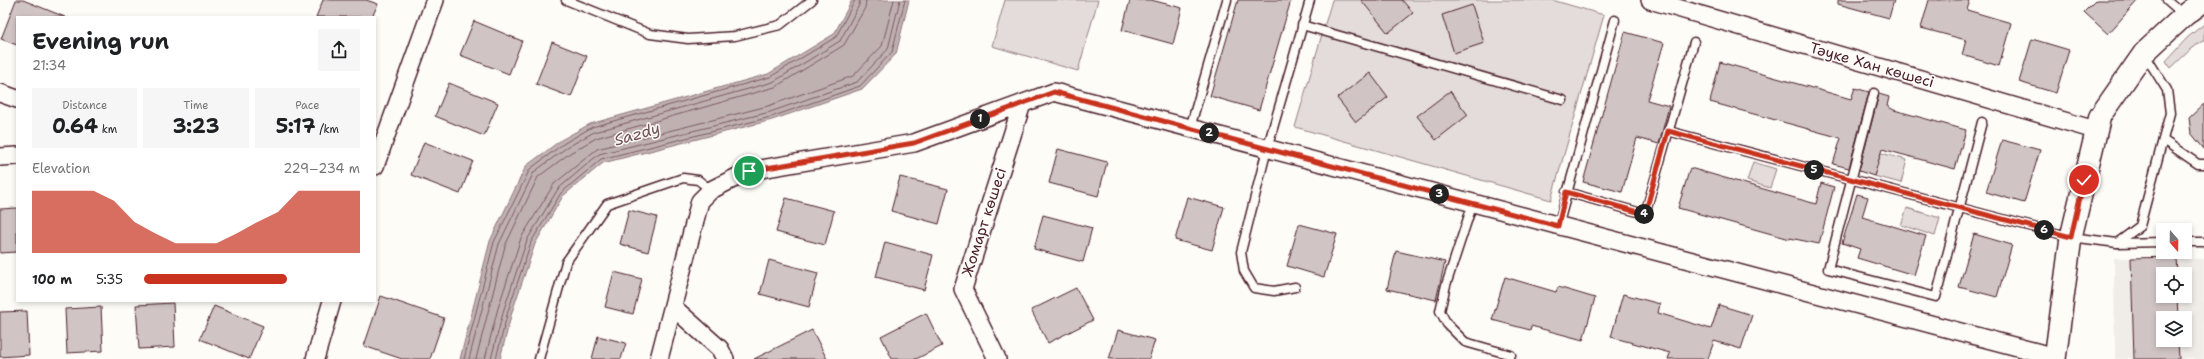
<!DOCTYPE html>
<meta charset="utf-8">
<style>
body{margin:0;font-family:"Shantell Sans",sans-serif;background:#f6f6f6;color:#202124;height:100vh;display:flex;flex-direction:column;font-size:15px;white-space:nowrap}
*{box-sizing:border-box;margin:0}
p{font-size:13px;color:#757577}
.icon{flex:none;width:22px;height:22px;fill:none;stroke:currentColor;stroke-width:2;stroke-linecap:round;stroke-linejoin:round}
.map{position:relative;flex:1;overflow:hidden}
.drawer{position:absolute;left:16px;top:16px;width:360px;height:286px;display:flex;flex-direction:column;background:#fff;border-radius:0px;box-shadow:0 2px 6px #0003}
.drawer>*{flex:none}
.needle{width:26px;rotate:160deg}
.buttons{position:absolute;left:2156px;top:223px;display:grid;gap:8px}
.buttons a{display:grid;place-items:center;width:36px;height:36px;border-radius:0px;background:#fff;box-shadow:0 2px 6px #0003;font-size:20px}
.pin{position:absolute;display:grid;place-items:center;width:34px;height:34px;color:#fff;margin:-17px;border:2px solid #fff;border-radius:50%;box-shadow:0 1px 4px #0007}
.km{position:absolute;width:20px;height:20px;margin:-10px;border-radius:50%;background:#222;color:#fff;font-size:11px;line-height:20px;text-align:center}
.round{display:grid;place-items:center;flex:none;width:42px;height:42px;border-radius:0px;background:#f6f6f6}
.overview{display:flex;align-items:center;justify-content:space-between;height:68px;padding:0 16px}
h1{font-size:22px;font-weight:700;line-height:30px}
.figures{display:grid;grid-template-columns:repeat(3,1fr);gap:6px;height:68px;padding:4px 16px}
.figures div{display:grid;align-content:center;border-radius:0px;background:#f6f6f6;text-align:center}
.figures b{font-size:20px;font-weight:700}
.figures small{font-size:11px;font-weight:400}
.figures p{font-size:11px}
.chart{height:112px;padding:8px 16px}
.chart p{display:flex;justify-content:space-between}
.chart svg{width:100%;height:72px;margin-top:4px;fill:#c8321e;opacity:.7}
ul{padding:0 16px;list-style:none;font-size:13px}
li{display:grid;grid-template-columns:64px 48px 1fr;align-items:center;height:30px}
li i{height:10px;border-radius:5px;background:#c8321e}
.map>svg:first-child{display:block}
.built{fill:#f0ece8;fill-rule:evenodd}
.green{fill:#e3dcda;stroke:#967e82}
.water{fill:#c0b1b1;stroke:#91777b}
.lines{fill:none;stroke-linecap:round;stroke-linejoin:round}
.shore{stroke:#795961;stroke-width:1}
.building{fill:#d0c5c4;stroke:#4a1f2b}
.service-casing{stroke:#4a1f2b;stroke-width:11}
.minor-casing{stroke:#4a1f2b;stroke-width:20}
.tertiary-casing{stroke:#4a1f2b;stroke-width:24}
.service{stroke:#fdfcf7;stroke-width:8}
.minor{stroke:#fdfcf7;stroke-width:17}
.tertiary{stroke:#fdfcf7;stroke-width:21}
.route-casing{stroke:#fff;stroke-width:8}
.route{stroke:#c8321e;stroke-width:5}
.labels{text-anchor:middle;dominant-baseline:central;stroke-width:3;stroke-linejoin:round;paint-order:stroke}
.street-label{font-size:15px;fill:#4a1f2b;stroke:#fdfcf7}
.water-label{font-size:16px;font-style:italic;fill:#73525a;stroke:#fdfcf7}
</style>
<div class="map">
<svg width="2204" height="359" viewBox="0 0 2204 359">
<rect width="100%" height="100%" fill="#fdfcf7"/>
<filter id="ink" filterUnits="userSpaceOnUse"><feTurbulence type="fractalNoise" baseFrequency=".025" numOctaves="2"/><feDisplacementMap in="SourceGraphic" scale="8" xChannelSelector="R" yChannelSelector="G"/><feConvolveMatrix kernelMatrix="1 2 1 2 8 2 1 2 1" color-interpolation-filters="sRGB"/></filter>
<g filter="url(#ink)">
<!-- built -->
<path class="built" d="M2114,258L2204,259V359H2115ZM2163,274H2185V296H2163ZM2163,318H2185V340H2163Z"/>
<!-- green -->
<g class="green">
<polygon points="1005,0 1098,0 1078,71 992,46"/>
<polygon points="1332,0 1552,0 1604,15 1551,200 1295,127"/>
<polygon points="2204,24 2204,40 2190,50 2171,68 2166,61 2187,38"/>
<polygon points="1881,153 1907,160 1901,183 1874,176"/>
<polygon points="1753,162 1776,169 1770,188 1747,181"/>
<polygon points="1907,208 1940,218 1935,236 1901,225"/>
</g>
<!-- water -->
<polygon class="water" points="852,0 909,0 896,54 862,89 772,120 603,163 563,196 535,244 512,312 500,359 460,359 490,241 526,166 561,140 590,124 768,74 834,34"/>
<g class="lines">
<!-- shore -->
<g class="shore">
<polyline points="464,359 494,242 530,169 563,144 592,127 770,77 836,37 855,0"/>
<polyline points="469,359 499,244 534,172 566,148 594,132 773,82 840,41 859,5 860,0"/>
<polyline points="476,359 505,246 538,177 570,153 596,138 775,87 844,45 865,8 866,0"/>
<polyline points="485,359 498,308 521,238 554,184 597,149 768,106 853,76 882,46 894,0"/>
<polyline points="491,359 504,309 527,240 558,189 599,154 770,112 857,82 888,49 900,0"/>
<polyline points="496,359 508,311 531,242 561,193 601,159 771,117 860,86 892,52 905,0"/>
</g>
</g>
<!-- building -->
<g class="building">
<polygon points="16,0 23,0 65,17 17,17 17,45 1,39"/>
<polygon points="323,0 366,0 378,4 372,17 316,17"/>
<polygon points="1130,0 1151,0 1182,8 1173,44 1122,30"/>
<polygon points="1238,0 1291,0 1259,110 1210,96"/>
<polygon points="1361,0 1402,0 1413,13 1388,33"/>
<polygon points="1838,0 1894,0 1889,18 1838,4"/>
<polygon points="1929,0 1970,0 1967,10 2011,23 1999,66 1962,55 1966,40 1921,28"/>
<polygon points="2096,0 2138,0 2108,34 2084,12"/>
<polygon points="1472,5 1484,43 1454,53 1442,15"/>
<polygon points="474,21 522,41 509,74 460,55"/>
<polygon points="1625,32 1664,43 1647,100 1669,106 1659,144 1637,138 1622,192 1583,182"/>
<polygon points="2032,39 2069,50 2056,93 2019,82"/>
<polygon points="552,42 587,56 571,97 536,84"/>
<polygon points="1720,62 1851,99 1855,88 1869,92 1849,168 1833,164 1841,138 1710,102"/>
<polygon points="1370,73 1388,97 1356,122 1337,98"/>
<polygon points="449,83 498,103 484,136 435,116"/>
<polygon points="1450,91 1468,115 1436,140 1417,116"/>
<polygon points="1879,94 1889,97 1887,106 1894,110 1966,130 1955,169 1882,149 1874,176 1859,171"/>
<polygon points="2204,104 2204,149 2191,133 2189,118"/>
<polygon points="2002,140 2040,150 2024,203 1986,192"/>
<polygon points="424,142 473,161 460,194 411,175"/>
<polygon points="1058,149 1107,162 1098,196 1049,183"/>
<polygon points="1690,168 1816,204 1821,183 1834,187 1819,244 1790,238 1790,239 1678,208"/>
<polygon points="900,177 948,189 939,224 891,211"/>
<polygon points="1857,194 1868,197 1862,217 1926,236 1914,275 1857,258 1860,249 1842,243"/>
<polygon points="1187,197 1224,207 1212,250 1175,240"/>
<polygon points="786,198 834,211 825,245 776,232"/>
<polygon points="17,208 17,252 0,253 0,209"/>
<polygon points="629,210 657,217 648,252 620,244"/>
<polygon points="1043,215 1092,228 1083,262 1034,249"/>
<polygon points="1299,224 1337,234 1324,277 1287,266"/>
<polygon points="1974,234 2012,245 1997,297 1959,287"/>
<polygon points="885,242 933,255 924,290 876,277"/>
<polygon points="1396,251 1445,262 1436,300 1387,289"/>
<polygon points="2176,257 2177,274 2163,274 2163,296 2177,296 2178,318 2163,318 2163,340 2178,340 2179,359 2134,359 2131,258"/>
<polygon points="769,260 818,273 809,307 760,294"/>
<polygon points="614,272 642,279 633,314 605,307"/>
<polygon points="1505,277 1556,292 1558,287 1595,298 1583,340 1531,326 1530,330 1492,320"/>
<polygon points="1076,288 1093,320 1048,343 1031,310"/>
<polygon points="1623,294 1660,304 1658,313 1711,329 1719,305 1752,315 1741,349 1714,341 1708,359 1668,359 1670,353 1611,337"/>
<polygon points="381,296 444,318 430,359 402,359 364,346"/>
<polygon points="173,303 175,347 139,349 136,305"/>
<polygon points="214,306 263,326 249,359 200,339"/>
<polygon points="101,307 103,351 67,353 65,309"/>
<polygon points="27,311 29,355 0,357 0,312"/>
<polygon points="926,313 942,346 916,359 892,359 881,336"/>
<polygon points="812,330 827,359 754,359"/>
<polygon points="1118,330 1155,340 1149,359 1109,359"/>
<polygon points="598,336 626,343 621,359 592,359"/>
</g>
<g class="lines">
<defs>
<g id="service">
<polyline points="566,0 650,34 688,39 735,36 780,25 812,0"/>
<polyline points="2167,0 2184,15"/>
<polyline points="1302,25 1563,100"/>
<polyline points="1874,93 1828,269 1936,297 1982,122"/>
<polyline points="1190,128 1227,0"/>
<polyline points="1668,131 2071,237 2117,243 2140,226 2170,113 2167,90 2145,55"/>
<polyline points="2163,140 2198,164 2204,164"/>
<polyline points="1566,192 1645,214 1694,42"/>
<polyline points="1473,203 1446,285 1440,311 1447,324 1465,342 1511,355"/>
<polyline points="1558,226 1615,20"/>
<polyline points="2185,242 2204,242"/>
<polyline points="2118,243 2163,242"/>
<polyline points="1295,287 1274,291 1254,288 1244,271 1241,252 1267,149 1310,0"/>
<polyline points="539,359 566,262 607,204 683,178 698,180 711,190"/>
</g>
<g id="minor">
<polyline points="1650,0 2095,130"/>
<polyline points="0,93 17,99"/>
<polyline points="0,157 17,156"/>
<polyline points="375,166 435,0"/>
<polyline points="673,307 720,349 725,359"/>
<polyline points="315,359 332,301"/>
<polyline points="659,359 700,201 711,190 749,171 914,143 1054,92 2055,357"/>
<polyline points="997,359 963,289 1022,104"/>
</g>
<polyline id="tertiary" points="2055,359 2071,237 2100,116 2144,53 2185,15 2204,1"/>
</defs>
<!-- service casing -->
<use href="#service" class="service-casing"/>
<!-- minor casing -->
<use href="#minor" class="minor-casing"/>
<!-- tertiary casing -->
<use href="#tertiary" class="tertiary-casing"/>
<!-- service -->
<use href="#service" class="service"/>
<!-- minor -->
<use href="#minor" class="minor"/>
<!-- tertiary -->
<use href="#tertiary" class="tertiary"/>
</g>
</g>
<g class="lines" filter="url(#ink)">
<defs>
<polyline id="route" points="749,171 914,143 1054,92 1558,226 1566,192 1645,214 1668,131 2071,237 2084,180"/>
</defs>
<!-- route casing -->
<use href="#route" class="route-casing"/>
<!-- route -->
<use href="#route" class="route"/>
</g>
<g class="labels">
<!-- street labels -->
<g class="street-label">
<text transform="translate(1872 65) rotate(16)">Тәуке Хан көшесі</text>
<text transform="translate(984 222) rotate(-72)">Жомарт көшесі</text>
</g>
<!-- water labels -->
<g class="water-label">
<text transform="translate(637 134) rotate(-16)">Sazdy</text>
</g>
</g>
</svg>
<div class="buttons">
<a><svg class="needle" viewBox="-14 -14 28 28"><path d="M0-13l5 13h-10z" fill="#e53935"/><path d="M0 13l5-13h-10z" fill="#757577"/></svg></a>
<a><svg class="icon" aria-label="locate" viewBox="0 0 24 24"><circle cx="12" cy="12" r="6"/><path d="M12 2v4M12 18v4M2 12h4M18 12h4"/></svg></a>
<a><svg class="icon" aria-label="layers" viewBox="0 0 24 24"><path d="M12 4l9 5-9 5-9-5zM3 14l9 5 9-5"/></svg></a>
</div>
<div class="pin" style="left:749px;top:171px;background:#1e9e55"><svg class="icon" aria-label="arrive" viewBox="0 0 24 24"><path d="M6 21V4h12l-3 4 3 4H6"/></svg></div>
<div class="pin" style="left:2084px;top:180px;background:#d93025"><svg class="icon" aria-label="check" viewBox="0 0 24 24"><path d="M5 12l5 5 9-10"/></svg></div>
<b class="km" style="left:980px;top:119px">1</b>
<b class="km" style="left:1209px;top:133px">2</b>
<b class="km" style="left:1439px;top:194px">3</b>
<b class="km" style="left:1644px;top:214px">4</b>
<b class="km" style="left:1814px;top:170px">5</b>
<b class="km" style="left:2044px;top:230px">6</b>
<section class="drawer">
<div class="overview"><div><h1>Evening run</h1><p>21:34</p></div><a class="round"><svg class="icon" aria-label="share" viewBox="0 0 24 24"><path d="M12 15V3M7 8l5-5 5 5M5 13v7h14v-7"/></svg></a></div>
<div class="figures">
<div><p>Distance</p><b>0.64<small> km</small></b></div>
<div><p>Time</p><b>3:23</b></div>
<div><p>Pace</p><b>5:17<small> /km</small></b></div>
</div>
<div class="chart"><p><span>Elevation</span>229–234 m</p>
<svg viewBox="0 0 160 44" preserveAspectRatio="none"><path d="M0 44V6L10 6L20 6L30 6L40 12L50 25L60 32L70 38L80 38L90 38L100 32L110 25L120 19L130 6L140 6L150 6L160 6V44z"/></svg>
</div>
<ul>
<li><b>100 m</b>5:35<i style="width:66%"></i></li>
</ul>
</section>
</div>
